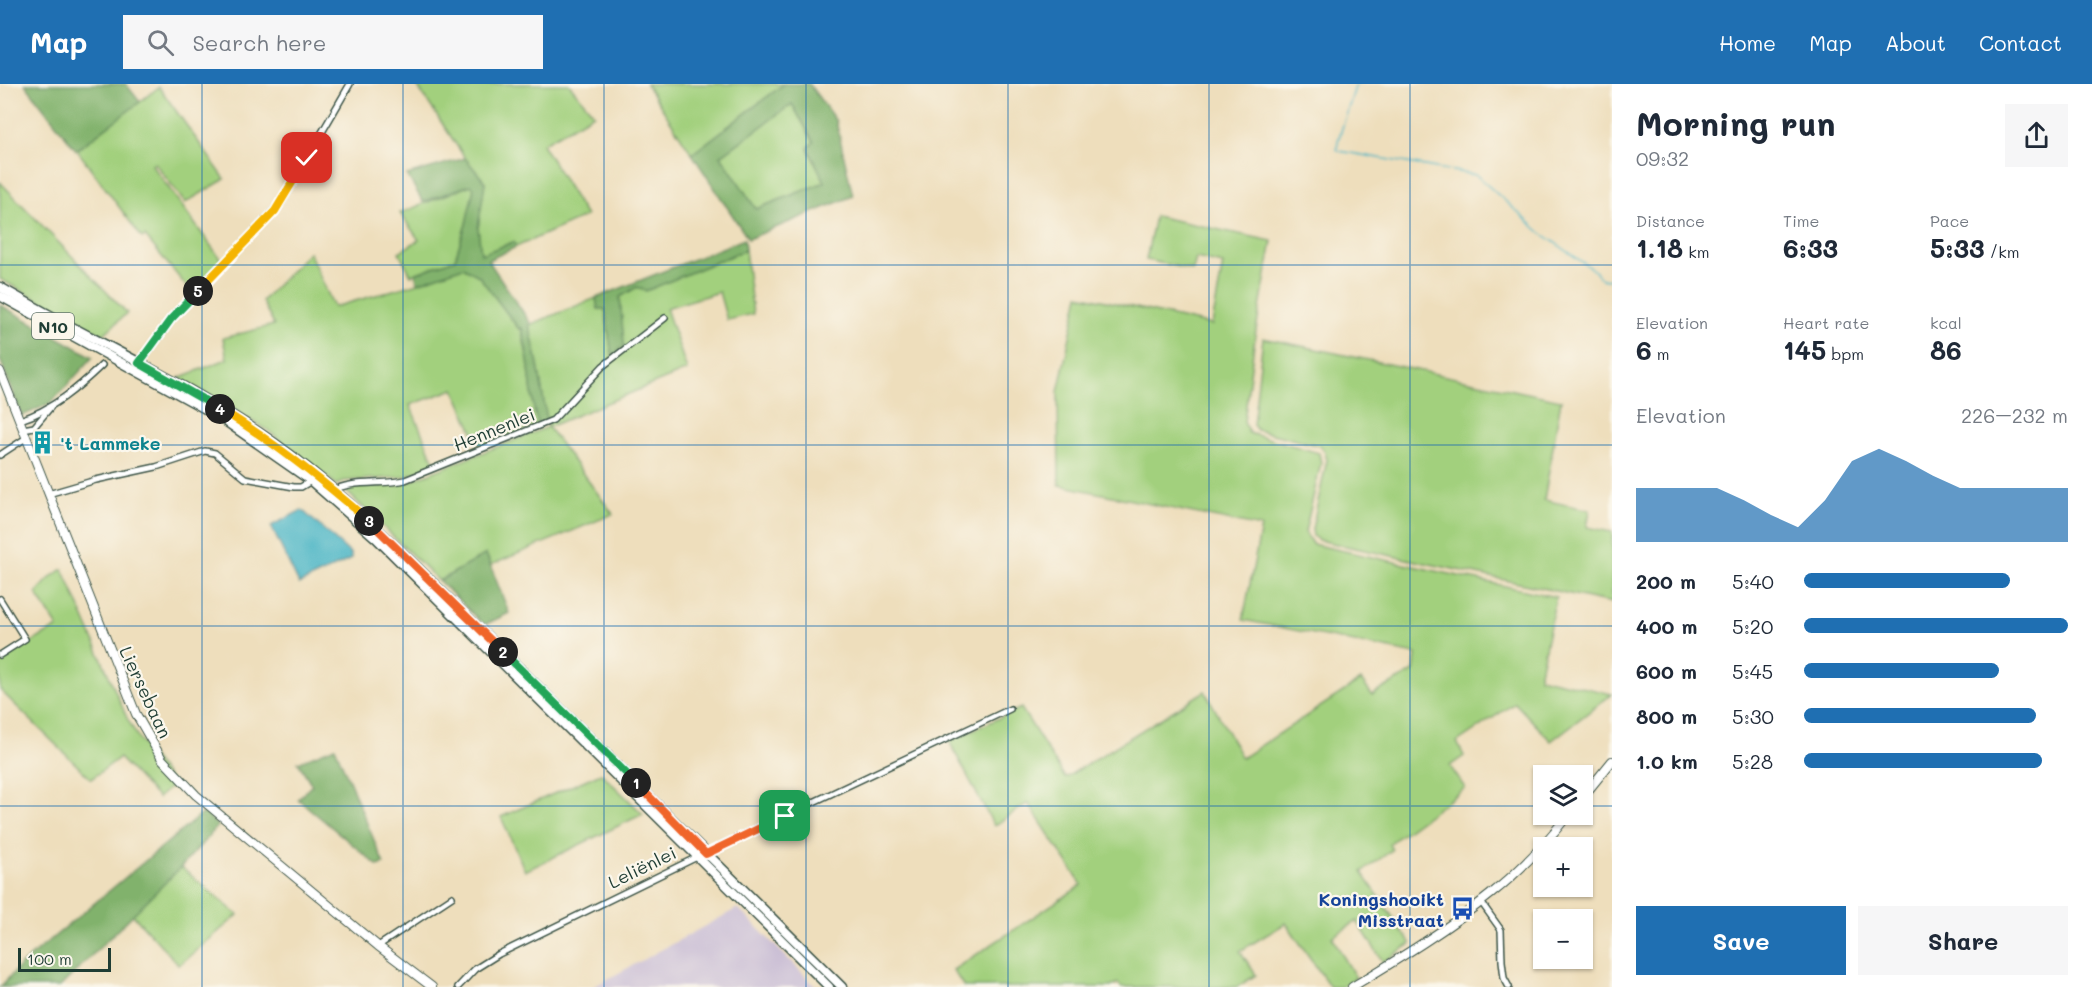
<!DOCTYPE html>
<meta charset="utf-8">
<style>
body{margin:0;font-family:Mali,sans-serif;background:#f6f6f7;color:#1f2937;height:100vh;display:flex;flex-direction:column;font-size:22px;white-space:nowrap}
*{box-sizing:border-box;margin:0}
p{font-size:20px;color:#747a83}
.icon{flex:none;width:33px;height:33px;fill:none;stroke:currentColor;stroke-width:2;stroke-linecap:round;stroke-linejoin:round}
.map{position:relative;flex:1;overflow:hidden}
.panel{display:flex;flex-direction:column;background:#fff;width:480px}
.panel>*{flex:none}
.tools{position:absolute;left:1533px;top:681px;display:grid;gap:12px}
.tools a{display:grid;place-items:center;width:60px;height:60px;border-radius:0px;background:#fff;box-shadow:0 2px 4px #0004;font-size:30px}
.scale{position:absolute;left:18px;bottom:15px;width:93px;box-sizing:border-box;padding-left:6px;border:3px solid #1f3d34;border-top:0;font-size:16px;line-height:21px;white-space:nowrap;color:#1f3d34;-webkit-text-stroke:4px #fbf7ec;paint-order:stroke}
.pin{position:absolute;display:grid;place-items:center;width:51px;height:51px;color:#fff;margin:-26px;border-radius:12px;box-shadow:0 3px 9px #0006}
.km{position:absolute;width:30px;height:30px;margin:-15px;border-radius:50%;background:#222;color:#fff;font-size:16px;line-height:30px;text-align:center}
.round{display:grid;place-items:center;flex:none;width:63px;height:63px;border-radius:0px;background:#f6f6f7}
.overview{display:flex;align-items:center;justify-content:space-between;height:102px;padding:0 24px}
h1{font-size:33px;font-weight:700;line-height:45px}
.stats{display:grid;grid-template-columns:repeat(3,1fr);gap:9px;height:102px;padding:6px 24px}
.stats div{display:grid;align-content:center}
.stats b{font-size:26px;font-weight:700}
.stats small{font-size:16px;font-weight:400}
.stats p{font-size:16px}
.chart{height:168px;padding:12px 24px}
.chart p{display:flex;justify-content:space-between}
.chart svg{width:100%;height:108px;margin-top:6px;fill:#1f6fb2;opacity:.7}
.action{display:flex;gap:12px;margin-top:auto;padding:12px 24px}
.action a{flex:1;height:69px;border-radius:0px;background:#1f6fb2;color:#fff;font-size:24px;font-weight:700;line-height:69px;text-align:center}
.action a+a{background:#f6f6f7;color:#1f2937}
ul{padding:0 24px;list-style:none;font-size:20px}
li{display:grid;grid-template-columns:96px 72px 1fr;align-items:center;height:45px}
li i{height:15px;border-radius:8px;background:#1f6fb2}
header{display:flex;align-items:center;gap:36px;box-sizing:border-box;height:84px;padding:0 30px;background:#1f6fb2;color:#fff}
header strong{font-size:28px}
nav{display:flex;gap:33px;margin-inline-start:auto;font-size:21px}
.search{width:420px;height:54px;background:#f6f6f7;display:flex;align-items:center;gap:15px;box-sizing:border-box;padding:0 21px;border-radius:0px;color:#747a83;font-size:22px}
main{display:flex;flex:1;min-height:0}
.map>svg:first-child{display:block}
.industrial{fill:#cbbfd5}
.green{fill:#a2d07d;stroke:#608658;stroke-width:1.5}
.forest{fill:#81b26c;stroke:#507850;stroke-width:1.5;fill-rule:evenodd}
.water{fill:#47b4c4;stroke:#33787c;stroke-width:1.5}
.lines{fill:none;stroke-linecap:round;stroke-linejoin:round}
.stream{stroke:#47b4c4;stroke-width:1.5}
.street-casing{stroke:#3e5548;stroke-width:8}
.secondary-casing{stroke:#3e5548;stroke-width:10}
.primary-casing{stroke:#3e5548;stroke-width:11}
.street{stroke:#fff;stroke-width:5}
.secondary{stroke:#fff;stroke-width:8}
.primary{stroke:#fff;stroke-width:8}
.split-1-casing{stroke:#fff;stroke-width:12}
.split-2-casing{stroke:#fff;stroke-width:12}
.split-3-casing{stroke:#fff;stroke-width:12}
.split-4-casing{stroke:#fff;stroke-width:12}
.split-5-casing{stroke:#fff;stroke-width:12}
.split-6-casing{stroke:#fff;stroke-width:12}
.split-1{stroke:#f0652b;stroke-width:8}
.split-2{stroke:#22a559;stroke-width:8}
.split-3{stroke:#f0652b;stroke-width:8}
.split-4{stroke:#f5b400;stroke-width:8}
.split-5{stroke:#22a559;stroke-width:8}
.split-6{stroke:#f5b400;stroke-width:8}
.grid{fill:none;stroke:#1f6fb2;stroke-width:1.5;stroke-opacity:0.55}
.labels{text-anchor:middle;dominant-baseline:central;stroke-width:4.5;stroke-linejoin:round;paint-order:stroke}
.shield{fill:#fbf7ec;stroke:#61756b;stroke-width:1.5}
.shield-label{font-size:16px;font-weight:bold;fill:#1f3d34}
.street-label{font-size:18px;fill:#1f3d34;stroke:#fbf7ec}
.culture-label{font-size:18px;font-weight:bold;fill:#0d838f;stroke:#fbf7ec;text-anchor:start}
.transit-label{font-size:18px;font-weight:bold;fill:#164399;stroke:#fbf7ec;text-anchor:end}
</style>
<header>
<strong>Map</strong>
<div class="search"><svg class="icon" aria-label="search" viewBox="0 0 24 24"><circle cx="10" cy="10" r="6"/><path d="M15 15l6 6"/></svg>Search here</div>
<nav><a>Home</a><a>Map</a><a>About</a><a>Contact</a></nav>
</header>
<main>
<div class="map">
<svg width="1612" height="903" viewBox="0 0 1612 903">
<rect width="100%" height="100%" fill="#fbf7ec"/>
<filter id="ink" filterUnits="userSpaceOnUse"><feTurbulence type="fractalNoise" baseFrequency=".0167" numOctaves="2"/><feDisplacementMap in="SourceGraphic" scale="12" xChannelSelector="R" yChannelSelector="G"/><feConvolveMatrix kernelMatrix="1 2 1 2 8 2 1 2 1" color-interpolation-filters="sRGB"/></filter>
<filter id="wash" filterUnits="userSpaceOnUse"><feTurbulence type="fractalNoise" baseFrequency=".008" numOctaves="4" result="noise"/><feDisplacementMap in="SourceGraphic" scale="24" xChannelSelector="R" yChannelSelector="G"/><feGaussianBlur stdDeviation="1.35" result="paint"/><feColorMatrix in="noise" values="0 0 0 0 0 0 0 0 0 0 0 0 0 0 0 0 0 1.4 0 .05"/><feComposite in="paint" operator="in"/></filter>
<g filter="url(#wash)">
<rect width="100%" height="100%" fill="#eedebc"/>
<!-- industrial -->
<polygon class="industrial" points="738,824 816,903 593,903"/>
<!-- green -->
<g class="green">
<polygon points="416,0 569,0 594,30 542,60 586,132 516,163 513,158 481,171 478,144 485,98 465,74"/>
<polygon points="646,0 784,0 692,70"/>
<polygon points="159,3 225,95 185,119 155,79 152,81 222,177 191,208 145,152 142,154 77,66"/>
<polygon points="792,20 814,59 808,65 825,98 756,125 721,72"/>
<polygon points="0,98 127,229 103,251 0,195"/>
<polygon points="471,101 474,104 466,140 455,175 411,191 399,168 419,156 400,129"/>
<polygon points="1155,132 1272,157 1255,252 1244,338 1249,349 1319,369 1321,379 1305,448 1312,460 1556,513 1539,593 1612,610 1551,657 1515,619 1457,658 1464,672 1450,682 1465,704 1389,760 1392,766 1362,788 1411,860 1383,878 1357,837 1332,853 1356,894 1341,903 1330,903 1286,839 1240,867 1256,891 1237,903 1121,903 1118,899 1111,903 964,903 953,886 1082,801 1028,719 994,742 949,657 1021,624 1065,694 1205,607 1242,674 1361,596 1372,611 1414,587 1416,570 1243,536 1261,443 1059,401 1058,308 1079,211 1212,241 1223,180 1196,174 1193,186 1146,176"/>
<polygon points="745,166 753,230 727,236 719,208 666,224 687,286 548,343 613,430 491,481 486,470 439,497 343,404 352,402 397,402 548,343 537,275 529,241 596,214 598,225 605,225 612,271 624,262 620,213 637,203 646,207"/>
<polygon points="309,168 334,223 418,199 463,183 479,192 519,245 521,244 528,276 534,326 538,341 480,363 454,305 410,321 435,380 405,393 343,397 337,401 266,345 179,294 227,275 223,254 274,241 262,217"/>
<polygon points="1263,254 1561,316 1544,416 1590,426 1587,443 1612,448 1612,519 1318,456 1313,452 1312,445 1327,376 1325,368 1320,362 1257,346 1253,341"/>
<polygon points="63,485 127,634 139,655 173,701 158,714 119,674 91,695 0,606 0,576 58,543 36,509 52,492"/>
<polygon points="601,689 643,730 525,787 501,733"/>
<polygon points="181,783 238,831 179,881 132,830"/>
</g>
<!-- forest -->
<g class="forest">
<polygon points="25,0 126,0 140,18 76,66"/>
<path d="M784,0H809L836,37L853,112L748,155L692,70ZM792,20L814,58L808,64L825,98L756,125L721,72Z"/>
<polygon points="465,74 485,98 478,144 481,170 514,158 516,163 488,176 531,240 529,241 537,275 547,337 538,341 534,326 528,276 522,244 519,245 479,192 463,183 418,199 415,190 455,175 466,140 474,104 470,101 423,118 407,91"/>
<polygon points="744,155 745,166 646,207 637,203 620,213 624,262 612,271 605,225 598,225 596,214"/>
<polygon points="0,221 93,273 51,319 22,332 0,275"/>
<polygon points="486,470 509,529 484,541 439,497"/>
<polygon points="335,663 384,780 378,782 298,715 312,701 298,678"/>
<polygon points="204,728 218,742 181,783 60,903 0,903 25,877"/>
</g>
<!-- water -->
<polygon class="water" points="302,426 351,470 351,475 299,500 271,442"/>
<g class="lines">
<!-- stream -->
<path class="stream" d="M1356,0L1338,57L1337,65L1339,67L1476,91L1540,148L1595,187C1600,195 1602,197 1612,195"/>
</g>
</g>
<g filter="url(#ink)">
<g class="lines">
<defs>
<g id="street">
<polyline points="139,280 171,235 281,119 350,0"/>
<path d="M20,336C52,326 78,304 102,281"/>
<polyline points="23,345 34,343 50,324"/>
<polyline points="0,371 26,354"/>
<path d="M334,407C346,396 387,401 405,396L553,336L603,282L665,234"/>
<polyline points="48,410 96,396 156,383 205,367 215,369 245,394 294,403 301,403 311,397"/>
<polyline points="0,515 25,555 0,571"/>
<polyline points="1481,818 1501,846 1502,877 1504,894 1509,903"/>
<polyline points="378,862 452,813"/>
<polyline points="458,903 475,885 499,870 691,776 1010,625"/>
</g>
<g id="secondary">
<polyline points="0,287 136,630 162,675 196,711 378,862 432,903"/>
<polyline points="1582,714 1612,677"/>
<path d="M1352,903C1400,874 1448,845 1491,810C1520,787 1546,759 1569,730"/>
</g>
<g id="primary">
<path d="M0,203C90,256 187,298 273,358C326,395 374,441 420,486L842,903"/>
<polyline points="0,212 218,332 311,397 376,454 829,903"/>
</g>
</defs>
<!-- street casing -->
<use href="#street" class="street-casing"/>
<!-- secondary casing -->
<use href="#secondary" class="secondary-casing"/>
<!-- primary casing -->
<use href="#primary" class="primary-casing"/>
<!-- street -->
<use href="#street" class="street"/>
<!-- secondary -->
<use href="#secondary" class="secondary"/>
<!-- primary -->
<use href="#primary" class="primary"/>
</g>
</g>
<g class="lines" filter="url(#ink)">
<defs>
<polyline id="split-1" points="636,699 706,770 785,732"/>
<polyline id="split-2" points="503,568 636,699"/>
<polyline id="split-3" points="369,437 503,568"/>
<path id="split-4" d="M220,325C274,358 322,396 369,437"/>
<polyline id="split-5" points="198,207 171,235 139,279 220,325"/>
<polyline id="split-6" points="198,207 275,127 307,74"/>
</defs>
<!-- split-1 casing -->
<use href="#split-1" class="split-1-casing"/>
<!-- split-2 casing -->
<use href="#split-2" class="split-2-casing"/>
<!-- split-3 casing -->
<use href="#split-3" class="split-3-casing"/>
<!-- split-4 casing -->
<use href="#split-4" class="split-4-casing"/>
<!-- split-5 casing -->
<use href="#split-5" class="split-5-casing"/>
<!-- split-6 casing -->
<use href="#split-6" class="split-6-casing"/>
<!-- split-1 -->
<use href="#split-1" class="split-1"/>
<!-- split-2 -->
<use href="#split-2" class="split-2"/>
<!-- split-3 -->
<use href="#split-3" class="split-3"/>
<!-- split-4 -->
<use href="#split-4" class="split-4"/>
<!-- split-5 -->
<use href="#split-5" class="split-5"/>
<!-- split-6 -->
<use href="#split-6" class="split-6"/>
</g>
<!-- grid -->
<path class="grid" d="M202,0V903M403,0V903M604,0V903M806,0V903M1008,0V903M1209,0V903M1410,0V903M0,181H1612M0,361H1612M0,542H1612M0,722H1544M1582,722H1612"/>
<!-- icons -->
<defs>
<symbol id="building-bare" viewBox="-9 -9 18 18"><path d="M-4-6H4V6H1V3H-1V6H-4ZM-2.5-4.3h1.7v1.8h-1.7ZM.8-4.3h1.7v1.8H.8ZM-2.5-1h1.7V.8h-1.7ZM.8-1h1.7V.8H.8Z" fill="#0f9aa8" stroke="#fbf7ec" stroke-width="2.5" paint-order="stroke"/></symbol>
<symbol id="bus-bare" viewBox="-9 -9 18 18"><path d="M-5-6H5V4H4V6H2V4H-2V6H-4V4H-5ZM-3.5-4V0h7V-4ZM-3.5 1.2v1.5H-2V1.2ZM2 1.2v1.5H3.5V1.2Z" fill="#1a4fb4" stroke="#fbf7ec" stroke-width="2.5" paint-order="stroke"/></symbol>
</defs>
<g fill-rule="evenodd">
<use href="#building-bare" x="26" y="342" width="33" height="33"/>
<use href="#bus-bare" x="1446" y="808" width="33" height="33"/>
</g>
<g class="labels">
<!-- shield labels -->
<rect class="shield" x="32" y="229" width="42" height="26" rx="4.5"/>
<g class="shield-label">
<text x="53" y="242">N10</text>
</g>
<!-- street labels -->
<g class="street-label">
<text transform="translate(494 345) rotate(-22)">Hennenlei</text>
<text transform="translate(146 608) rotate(65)">Liersebaan</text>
<text transform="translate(642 783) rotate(-26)">Leliënlei</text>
</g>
<!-- culture labels -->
<g class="culture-label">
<text x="60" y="359">'t Lammeke</text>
</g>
<!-- transit labels -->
<g class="transit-label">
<text x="1444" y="815">Koningshooikt<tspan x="1444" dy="21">Misstraat</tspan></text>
</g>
</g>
</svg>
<div class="tools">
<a><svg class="icon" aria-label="layers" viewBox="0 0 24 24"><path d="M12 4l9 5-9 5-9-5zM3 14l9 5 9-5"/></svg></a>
<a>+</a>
<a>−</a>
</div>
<div class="scale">100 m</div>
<div class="pin" style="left:785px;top:732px;background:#1e9e55"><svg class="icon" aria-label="arrive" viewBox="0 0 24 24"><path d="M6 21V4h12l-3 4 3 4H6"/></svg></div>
<div class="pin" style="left:307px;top:74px;background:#d93025"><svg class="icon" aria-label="check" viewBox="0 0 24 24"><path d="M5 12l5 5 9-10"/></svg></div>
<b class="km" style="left:636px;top:699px">1</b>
<b class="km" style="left:503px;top:568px">2</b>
<b class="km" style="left:369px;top:437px">3</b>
<b class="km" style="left:220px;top:325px">4</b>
<b class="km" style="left:198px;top:207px">5</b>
</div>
<section class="panel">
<div class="overview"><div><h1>Morning run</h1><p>09:32</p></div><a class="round"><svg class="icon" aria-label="share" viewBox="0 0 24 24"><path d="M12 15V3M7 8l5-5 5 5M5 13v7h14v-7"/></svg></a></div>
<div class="stats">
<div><p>Distance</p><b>1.18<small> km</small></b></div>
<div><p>Time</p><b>6:33</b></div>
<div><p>Pace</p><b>5:33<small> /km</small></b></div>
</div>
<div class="stats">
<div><p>Elevation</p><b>6<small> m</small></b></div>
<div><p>Heart rate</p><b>145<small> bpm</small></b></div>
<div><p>kcal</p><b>86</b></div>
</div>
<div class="chart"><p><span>Elevation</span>226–232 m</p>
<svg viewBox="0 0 160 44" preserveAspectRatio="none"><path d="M0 44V22L10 22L20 22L30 22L40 27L50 33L60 38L70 27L80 11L90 6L100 11L110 17L120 22L130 22L140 22L150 22L160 22V44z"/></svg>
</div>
<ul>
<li><b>200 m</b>5:40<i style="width:78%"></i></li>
<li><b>400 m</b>5:20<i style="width:100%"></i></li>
<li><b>600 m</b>5:45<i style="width:74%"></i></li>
<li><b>800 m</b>5:30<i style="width:88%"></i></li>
<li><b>1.0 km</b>5:28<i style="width:90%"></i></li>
</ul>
<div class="action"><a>Save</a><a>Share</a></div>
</section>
</main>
